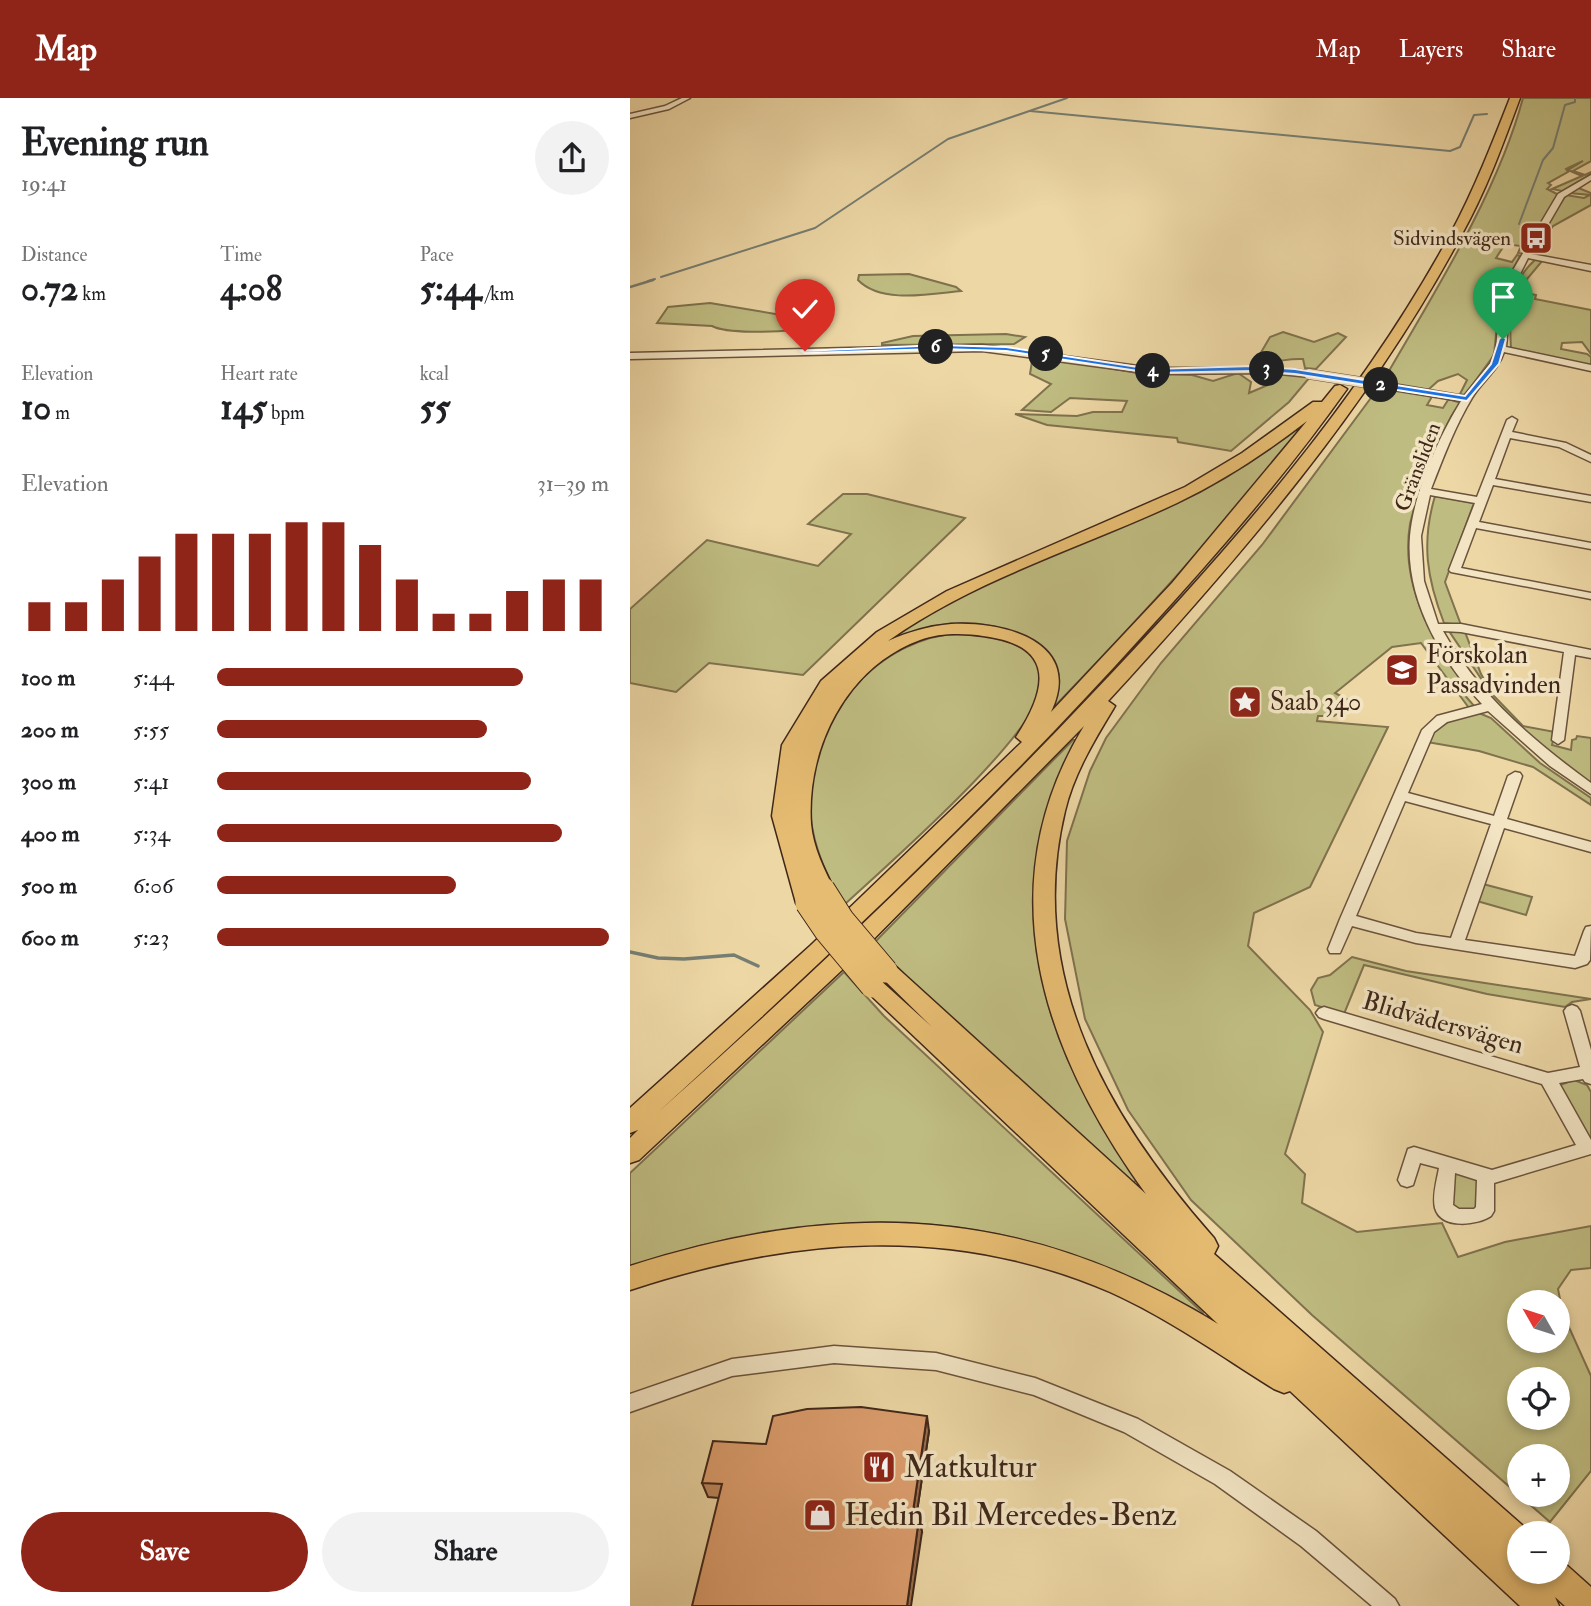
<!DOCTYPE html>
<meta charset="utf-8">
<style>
body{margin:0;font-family:"IM FELL Double Pica",serif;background:#f2f2f2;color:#202124;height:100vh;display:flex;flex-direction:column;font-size:26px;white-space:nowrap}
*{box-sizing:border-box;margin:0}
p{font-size:23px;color:#757577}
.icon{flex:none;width:38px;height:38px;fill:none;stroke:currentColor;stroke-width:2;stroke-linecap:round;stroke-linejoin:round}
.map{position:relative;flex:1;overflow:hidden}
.sheet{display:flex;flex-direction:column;background:#fff;width:630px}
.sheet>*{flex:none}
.needle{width:46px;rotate:309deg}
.tools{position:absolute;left:877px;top:1192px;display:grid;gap:14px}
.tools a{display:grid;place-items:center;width:63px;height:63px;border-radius:50%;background:#fff;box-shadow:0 4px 10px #0003;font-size:35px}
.pin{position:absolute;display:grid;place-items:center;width:60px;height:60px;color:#fff;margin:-72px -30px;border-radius:50% 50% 50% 0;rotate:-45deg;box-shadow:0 0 7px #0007}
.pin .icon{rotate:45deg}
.km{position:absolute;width:35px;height:35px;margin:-18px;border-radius:50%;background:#222;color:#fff;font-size:19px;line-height:35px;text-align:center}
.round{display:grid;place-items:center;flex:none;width:74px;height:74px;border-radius:37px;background:#f2f2f2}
.overview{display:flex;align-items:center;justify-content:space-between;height:119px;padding:0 21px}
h1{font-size:38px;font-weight:800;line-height:52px}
.stats{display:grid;grid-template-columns:repeat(3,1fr);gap:10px;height:119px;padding:7px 21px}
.stats div{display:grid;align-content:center}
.stats b{font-size:35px;font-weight:800}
.stats small{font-size:19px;font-weight:400}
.stats p{font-size:19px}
.chart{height:196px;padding:14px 21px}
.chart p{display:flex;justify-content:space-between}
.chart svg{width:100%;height:126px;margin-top:7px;stroke:#8f2418;stroke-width:6}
.action{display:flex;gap:14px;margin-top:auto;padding:14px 21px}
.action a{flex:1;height:80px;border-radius:42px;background:#8f2418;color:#fff;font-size:28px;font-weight:800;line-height:80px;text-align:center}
.action a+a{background:#f2f2f2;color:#202124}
ul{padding:0 21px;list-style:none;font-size:23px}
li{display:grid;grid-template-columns:112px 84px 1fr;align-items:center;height:52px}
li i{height:18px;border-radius:9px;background:#8f2418}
header{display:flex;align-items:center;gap:42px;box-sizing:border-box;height:98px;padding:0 35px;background:#8f2418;color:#fff}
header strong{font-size:33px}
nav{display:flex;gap:38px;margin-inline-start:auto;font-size:24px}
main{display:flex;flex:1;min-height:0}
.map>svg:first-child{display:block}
.green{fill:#bfbc81;stroke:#7f724e;stroke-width:2;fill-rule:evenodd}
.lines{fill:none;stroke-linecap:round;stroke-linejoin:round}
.stream-far2{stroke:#767e73;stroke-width:2}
.stream-far1{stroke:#767e73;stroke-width:2.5}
.stream{stroke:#767e73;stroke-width:3.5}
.minor-casing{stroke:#6a533d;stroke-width:3}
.highway-casing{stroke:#3f271a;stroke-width:3}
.minor{fill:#f3e5c4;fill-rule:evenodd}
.highway{fill:#e6bc72;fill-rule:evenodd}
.minor-bridge-casing{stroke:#6a533d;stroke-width:11;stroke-linecap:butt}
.highway-bridge-casing{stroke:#3f271a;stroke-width:25;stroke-linecap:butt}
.minor-bridge{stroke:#f3e5c4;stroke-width:10}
.highway-bridge{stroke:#e6bc72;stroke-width:23}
.wall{fill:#be885f;stroke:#3f271a;stroke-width:2}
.shaded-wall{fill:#9b6f4d;stroke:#3f271a;stroke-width:2}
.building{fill:#dd9e6e;stroke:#3f271a;stroke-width:2}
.route{fill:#1a73e8;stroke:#fff;stroke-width:2}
.labels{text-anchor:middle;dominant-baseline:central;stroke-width:7;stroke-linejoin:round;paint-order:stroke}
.far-poi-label{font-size:21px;fill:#3f271a;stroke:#f3e5c4;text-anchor:end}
.far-street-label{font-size:21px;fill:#3f271a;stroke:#f3e5c4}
.poi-label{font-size:26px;fill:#3f271a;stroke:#f3e5c4;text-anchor:start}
.street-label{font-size:26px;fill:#3f271a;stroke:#f3e5c4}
.near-poi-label{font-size:32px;fill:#3f271a;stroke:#f3e5c4;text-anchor:start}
</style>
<header>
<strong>Map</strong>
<nav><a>Map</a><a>Layers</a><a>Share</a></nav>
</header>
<main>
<section class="sheet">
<div class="overview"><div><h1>Evening run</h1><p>19:41</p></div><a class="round"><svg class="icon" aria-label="share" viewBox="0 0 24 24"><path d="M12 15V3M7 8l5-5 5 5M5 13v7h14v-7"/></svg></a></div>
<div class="stats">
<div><p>Distance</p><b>0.72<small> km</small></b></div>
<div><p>Time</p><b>4:08</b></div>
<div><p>Pace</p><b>5:44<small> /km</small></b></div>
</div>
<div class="stats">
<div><p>Elevation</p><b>10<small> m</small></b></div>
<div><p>Heart rate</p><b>145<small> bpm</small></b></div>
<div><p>kcal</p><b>55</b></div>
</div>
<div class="chart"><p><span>Elevation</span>31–39 m</p>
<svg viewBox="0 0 160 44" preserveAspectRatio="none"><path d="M5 44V34M15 44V34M25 44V26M35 44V18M45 44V10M55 44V10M65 44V10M75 44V6M85 44V6M95 44V14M105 44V26M115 44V38M125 44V38M135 44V30M145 44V26M155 44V26"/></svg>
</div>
<ul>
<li><b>100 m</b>5:44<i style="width:78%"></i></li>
<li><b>200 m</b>5:55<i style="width:69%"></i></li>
<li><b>300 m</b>5:41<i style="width:80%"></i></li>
<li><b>400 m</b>5:34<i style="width:88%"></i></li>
<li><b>500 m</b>6:06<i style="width:61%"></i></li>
<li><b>600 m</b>5:23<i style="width:100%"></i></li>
</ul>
<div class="action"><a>Save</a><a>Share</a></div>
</section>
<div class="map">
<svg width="961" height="1508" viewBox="0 0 961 1508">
<rect width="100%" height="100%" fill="#edd7a5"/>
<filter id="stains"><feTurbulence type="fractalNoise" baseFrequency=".00286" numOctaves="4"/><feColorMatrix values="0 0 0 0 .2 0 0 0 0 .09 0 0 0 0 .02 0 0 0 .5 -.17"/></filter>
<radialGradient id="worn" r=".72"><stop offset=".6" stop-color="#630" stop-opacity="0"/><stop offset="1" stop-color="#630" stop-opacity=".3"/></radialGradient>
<!-- green -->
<g class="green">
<path d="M893,0H961V63L943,73L955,77L961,74V76L932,93L922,91L952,78L938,72L953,63L936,71L938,74L918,85L921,87L917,91L929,97L907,136L904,135L899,144L901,145L893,156L888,155L891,148L875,146L866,160L882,164L887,157L890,158L870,196L864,257L835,297L830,296L837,282L828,276L808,283L798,292L752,285C802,198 867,97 893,0Z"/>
<polygon points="946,89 961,95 961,107 923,128 917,137 911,136 936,97 954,100 960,97 939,95"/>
<path d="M906,161L913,162L887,193L906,197L905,201L961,212V256L952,244L932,245L931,251L957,256L961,259V268L881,251C879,216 878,185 906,161Z"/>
<path d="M279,176L326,189L331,193C300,196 251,206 228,182L229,177Z"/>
<path d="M80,205L164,219V232C145,234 97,236 82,228L27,225L38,209Z"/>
<path d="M653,234L684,244L708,235L716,239L686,271L675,270L673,261C655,260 646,266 626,263L640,239Z"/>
<polygon points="376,236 395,239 384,246 252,247 252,245 283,238"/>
<polygon points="403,257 507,275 562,277 583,283 608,275 621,284 619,295 638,287 642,273 680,279 659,304 601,353 548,344 547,340 417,327 385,316 447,318 463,314 492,314 497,303 440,300 421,314 392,312 421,286 400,276"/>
<path d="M749,289L803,297L797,307L813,310L818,302L812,299L831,305C820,315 810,343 803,360C794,382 785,403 780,426C770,486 801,543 837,589L832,594L845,609L839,610L791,545L762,549L705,595L722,604L704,618H688L687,623L758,629L680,789L624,815L618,848L680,912L693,934L655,1056L675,1076L672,1105L727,1134L812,1125L828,1159L875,1144L961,1128V1170L941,1172L928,1191L933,1216L961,1278V1373L920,1424L682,1217L561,1102L498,1012L455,921L435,821L437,743L460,673L476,640L531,565L632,447ZM889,1204H928V1242H889ZM889,1281H928V1320H889ZM889,1358H928V1396H889Z"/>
<path d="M668,329L671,330C593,430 507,523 419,614C418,603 432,589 425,570C418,551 400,541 382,534C273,493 167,599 164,704C162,737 174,767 188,796L184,799C74,558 376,482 536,408C583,386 627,361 668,329Z"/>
<polygon points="213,396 237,396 335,420 173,577 79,565 46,594 0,585 0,511 77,442 188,468 221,436 178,426"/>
<path d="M805,398L844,405L815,484L831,527L814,525C797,481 791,445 805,398Z"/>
<polygon points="819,533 835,534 851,576 863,597 893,628 925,634 922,647 941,652 942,642 946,641 947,638 961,640 961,687 891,632 851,590 856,588"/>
<path d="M332,535C360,538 418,545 413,587C406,638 256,768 214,807C194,775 179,740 180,701C182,618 247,539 332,535Z"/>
<path d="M849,615L861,620L910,665L961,700V707L903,669L849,653L797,644C807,623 829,620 849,615Z"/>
<path d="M443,642H449C418,696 411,733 409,795C409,812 407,831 408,848C414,932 460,1015 508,1081L503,1085L304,907L244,845Z"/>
<polygon points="853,786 902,799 896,817 847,803"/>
<polygon points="722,859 776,873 961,901 942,904 935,909 857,896 734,867 714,916 685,907 681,892 688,880 700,877"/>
<path d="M214,874L254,918L573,1215L569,1219C540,1205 512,1191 483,1177C469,1170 454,1161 440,1156C298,1107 139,1118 0,1170V1075Z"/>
<polygon points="944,982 957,987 961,994 961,1040 953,1035 930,987"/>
<polygon points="827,1074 845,1079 849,1085 846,1114 823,1112 820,1078"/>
</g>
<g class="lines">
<!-- stream-far2 -->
<g class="stream-far2">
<polyline points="400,13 820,53 830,49 844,17 857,16"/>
<polyline points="889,126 913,62 923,50 935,7 945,4 945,0"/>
<polyline points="31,179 185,130 318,41 437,0"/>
<polyline points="18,183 25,181"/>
</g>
<!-- stream-far1 -->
<polyline class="stream-far1" points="0,189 23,182"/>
<!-- stream -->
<polyline class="stream" points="0,854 28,860 54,861 104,857 128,868"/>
<defs>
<g id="minor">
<polygon points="52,0 60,0 39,11 0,20 0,16 35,8"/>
<path d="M961,77V82L934,99L901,156L961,167V173L898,160L881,194L876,249L961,267V273L874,254C868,273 852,283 842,300C825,328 813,360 801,391L847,399L877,322L882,319L887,322L882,334L936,345L961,357V364L929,349L880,340L865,381L961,398V404L863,387L849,424L961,445V451L846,430L831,470L961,495V501L821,474L819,472L845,405L800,397L791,438L794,483L808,526H831L961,552V560L945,557L934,642L928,646L922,642L934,554L831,534L813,533C849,597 902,642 961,685V696L920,668L858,613L817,624L804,634L778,695L864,718L878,678L885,674L890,675L892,678L877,721L961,744V754L874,730L835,842L945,858L954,833L956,829L961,828L960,862L957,866L945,870L786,845L722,828L710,855H700L698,851L710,821L792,632L807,618L852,606C811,562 775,501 780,438C784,394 808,341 831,303L763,292L758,289L763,286L834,298L860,266L866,252L870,203L876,184L928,96ZM775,703L861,726L821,840L786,835L726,818Z"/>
<polygon points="352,247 523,270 640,270 679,273 684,276 679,279 640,275 523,276 352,253 0,261 0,255"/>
<path d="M942,907L947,909L950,913L961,952V986L955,984L953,981L929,985L961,1042V1056L864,1085V1113L861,1118C848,1127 811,1132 805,1110C802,1098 807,1082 809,1070L790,1065L783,1087L777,1089L771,1087L768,1082L778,1051L784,1049L862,1072L946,1047L912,986L694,921L689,919L686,915L689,911L694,909L918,975L950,969L934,913L937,909ZM825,1075L847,1082L846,1109L844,1111H829L823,1107Z"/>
<polygon points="204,1248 306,1255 405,1280 508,1321 600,1373 686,1433 765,1501 769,1508 742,1508 671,1448 585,1386 494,1334 404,1297 306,1272 204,1265 102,1278 0,1314 0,1296 102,1261"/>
</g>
<path id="highway" d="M880,0H890C873,46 856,93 832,136C740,309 610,459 478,603L485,608C465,641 444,675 435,713C395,879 478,1020 584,1140L588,1148L584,1156L900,1434L889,1435V1460L881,1457L889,1465V1474H899L909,1483L906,1474H928V1461L932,1463L961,1489V1508H935L925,1499L929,1508H890L660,1293L654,1295L644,1291C591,1258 538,1220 480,1194C320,1125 162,1139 0,1192V1168C213,1100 394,1107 588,1226L231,888L234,882L242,879L250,882L302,929L245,873L248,867L256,865L264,867L516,1096C413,953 356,790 454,628L227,858L9,1062L0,1065V1040L8,1032L0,1035V1010L181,847L392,644L386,639C419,589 425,547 353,538C333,535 309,535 290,542C216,569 176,651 181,726C183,749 194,771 204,791L201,796L193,799L185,796L188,805L185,810L177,813L169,810L166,805L142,718L152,647L191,583L247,534L317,493L555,389L612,355L683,304H692L705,288L710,287L717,291C656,377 586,457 515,535C362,705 195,862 26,1016C177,882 323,743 462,596C595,456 728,307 821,135C844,92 862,46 880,0ZM677,323L542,485L421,614C454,544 375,523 321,526C298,528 278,534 258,543C345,481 451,450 547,405C593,383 637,354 677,323Z"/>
</defs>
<!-- minor casing -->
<use href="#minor" class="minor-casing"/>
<!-- highway casing -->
<use href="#highway" class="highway-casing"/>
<!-- minor -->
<use href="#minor" class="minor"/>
<!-- highway -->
<use href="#highway" class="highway"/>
<defs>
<polyline id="minor-bridge" points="679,276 763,289"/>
<g id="highway-bridge">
<polyline points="193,791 212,821 256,873"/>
<polyline points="177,805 196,833 242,888"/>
</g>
</defs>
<!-- minor-bridge casing -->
<use href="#minor-bridge" class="minor-bridge-casing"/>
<!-- highway-bridge casing -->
<use href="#highway-bridge" class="highway-bridge-casing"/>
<!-- minor-bridge -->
<use href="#minor-bridge" class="minor-bridge"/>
<!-- highway-bridge -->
<use href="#highway-bridge" class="highway-bridge"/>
</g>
<!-- wall -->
<polygon class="wall" points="299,1333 286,1420 289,1420 292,1434 89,1400 78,1399 72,1385 136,1346"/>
<!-- shaded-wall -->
<g class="shaded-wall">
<polygon points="297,1318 299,1333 284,1434 282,1420"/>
<polygon points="289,1420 292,1434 281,1508 277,1508"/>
</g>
<!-- building -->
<polygon class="building" points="231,1309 297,1318 282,1420 289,1420 277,1508 62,1508 92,1386 72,1385 83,1343 136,1346 143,1318 177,1311"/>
<!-- route -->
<polygon class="route" points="873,238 876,241 869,266 837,303 665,276 623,273 521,275 376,253 310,251 175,255 172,253 310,247 376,249 521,271 623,268 665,271 835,298 861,266 869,241"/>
<!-- icons -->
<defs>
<symbol id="bus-square" viewBox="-11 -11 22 22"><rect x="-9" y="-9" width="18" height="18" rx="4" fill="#8f2418" stroke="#f3e5c4"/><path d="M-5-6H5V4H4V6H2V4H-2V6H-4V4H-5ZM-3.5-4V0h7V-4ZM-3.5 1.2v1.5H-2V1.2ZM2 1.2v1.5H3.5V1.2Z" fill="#fff"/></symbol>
<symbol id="school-square" viewBox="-11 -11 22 22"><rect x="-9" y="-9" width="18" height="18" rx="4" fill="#8f2418" stroke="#f3e5c4"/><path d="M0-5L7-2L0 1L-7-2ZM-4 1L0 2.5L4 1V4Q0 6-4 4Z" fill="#fff"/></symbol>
<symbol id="sight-square" viewBox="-11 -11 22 22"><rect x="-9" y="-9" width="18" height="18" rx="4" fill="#8f2418" stroke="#f3e5c4"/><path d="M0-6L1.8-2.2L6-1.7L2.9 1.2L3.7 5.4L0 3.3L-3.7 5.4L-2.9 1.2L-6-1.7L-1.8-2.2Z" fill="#fff"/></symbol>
<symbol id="restaurant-square" viewBox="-11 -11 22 22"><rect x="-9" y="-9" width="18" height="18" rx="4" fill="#8f2418" stroke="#f3e5c4"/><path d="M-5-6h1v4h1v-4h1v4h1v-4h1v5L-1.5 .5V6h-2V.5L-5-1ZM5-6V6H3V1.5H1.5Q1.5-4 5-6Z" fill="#fff"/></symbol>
<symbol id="shop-square" viewBox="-11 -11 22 22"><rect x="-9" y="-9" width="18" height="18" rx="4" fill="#8f2418" stroke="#f3e5c4"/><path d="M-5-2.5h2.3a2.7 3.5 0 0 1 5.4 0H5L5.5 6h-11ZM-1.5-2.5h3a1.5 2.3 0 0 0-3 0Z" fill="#fff"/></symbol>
</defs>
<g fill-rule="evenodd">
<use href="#bus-square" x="887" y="121" width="38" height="38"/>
<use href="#school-square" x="753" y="553" width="38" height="38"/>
<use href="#sight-square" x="596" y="585" width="38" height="38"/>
<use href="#restaurant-square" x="230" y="1350" width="38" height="38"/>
<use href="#shop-square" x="171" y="1398" width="38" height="38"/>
</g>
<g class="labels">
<!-- far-poi labels -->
<g class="far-poi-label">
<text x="881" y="140">Sidvindsvägen</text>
</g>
<!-- far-street labels -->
<g class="far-street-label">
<text transform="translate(788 369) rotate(-69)">Gränsliden</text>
</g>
<!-- poi labels -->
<g class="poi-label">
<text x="796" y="557">Förskolan<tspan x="796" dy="30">Passadvinden</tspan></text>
<text x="640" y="604">Saab 340</text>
</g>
<!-- street labels -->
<g class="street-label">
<text transform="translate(813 925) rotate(16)">Blidvädersvägen</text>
</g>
<!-- near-poi labels -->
<g class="near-poi-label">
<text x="274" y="1369">Matkultur</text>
<text x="214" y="1417">Hedin Bil Mercedes-Benz</text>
</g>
</g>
<rect width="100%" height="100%" filter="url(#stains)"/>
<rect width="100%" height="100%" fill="url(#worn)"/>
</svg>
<div class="tools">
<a><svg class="needle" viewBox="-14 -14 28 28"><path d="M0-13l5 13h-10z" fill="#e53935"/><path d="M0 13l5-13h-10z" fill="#757577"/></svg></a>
<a><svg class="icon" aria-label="locate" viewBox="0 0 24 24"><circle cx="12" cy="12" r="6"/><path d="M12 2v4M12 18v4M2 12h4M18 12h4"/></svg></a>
<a>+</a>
<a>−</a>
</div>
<div class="pin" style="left:873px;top:241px;background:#1e9e55"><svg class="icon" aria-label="arrive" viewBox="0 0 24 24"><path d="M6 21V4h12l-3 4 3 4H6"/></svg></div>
<div class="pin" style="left:175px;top:253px;background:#d93025"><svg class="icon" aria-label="check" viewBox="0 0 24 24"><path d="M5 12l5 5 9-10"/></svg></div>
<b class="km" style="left:751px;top:287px">2</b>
<b class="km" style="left:637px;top:271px">3</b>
<b class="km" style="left:523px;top:273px">4</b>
<b class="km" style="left:416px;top:256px">5</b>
<b class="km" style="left:306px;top:249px">6</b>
</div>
</main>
